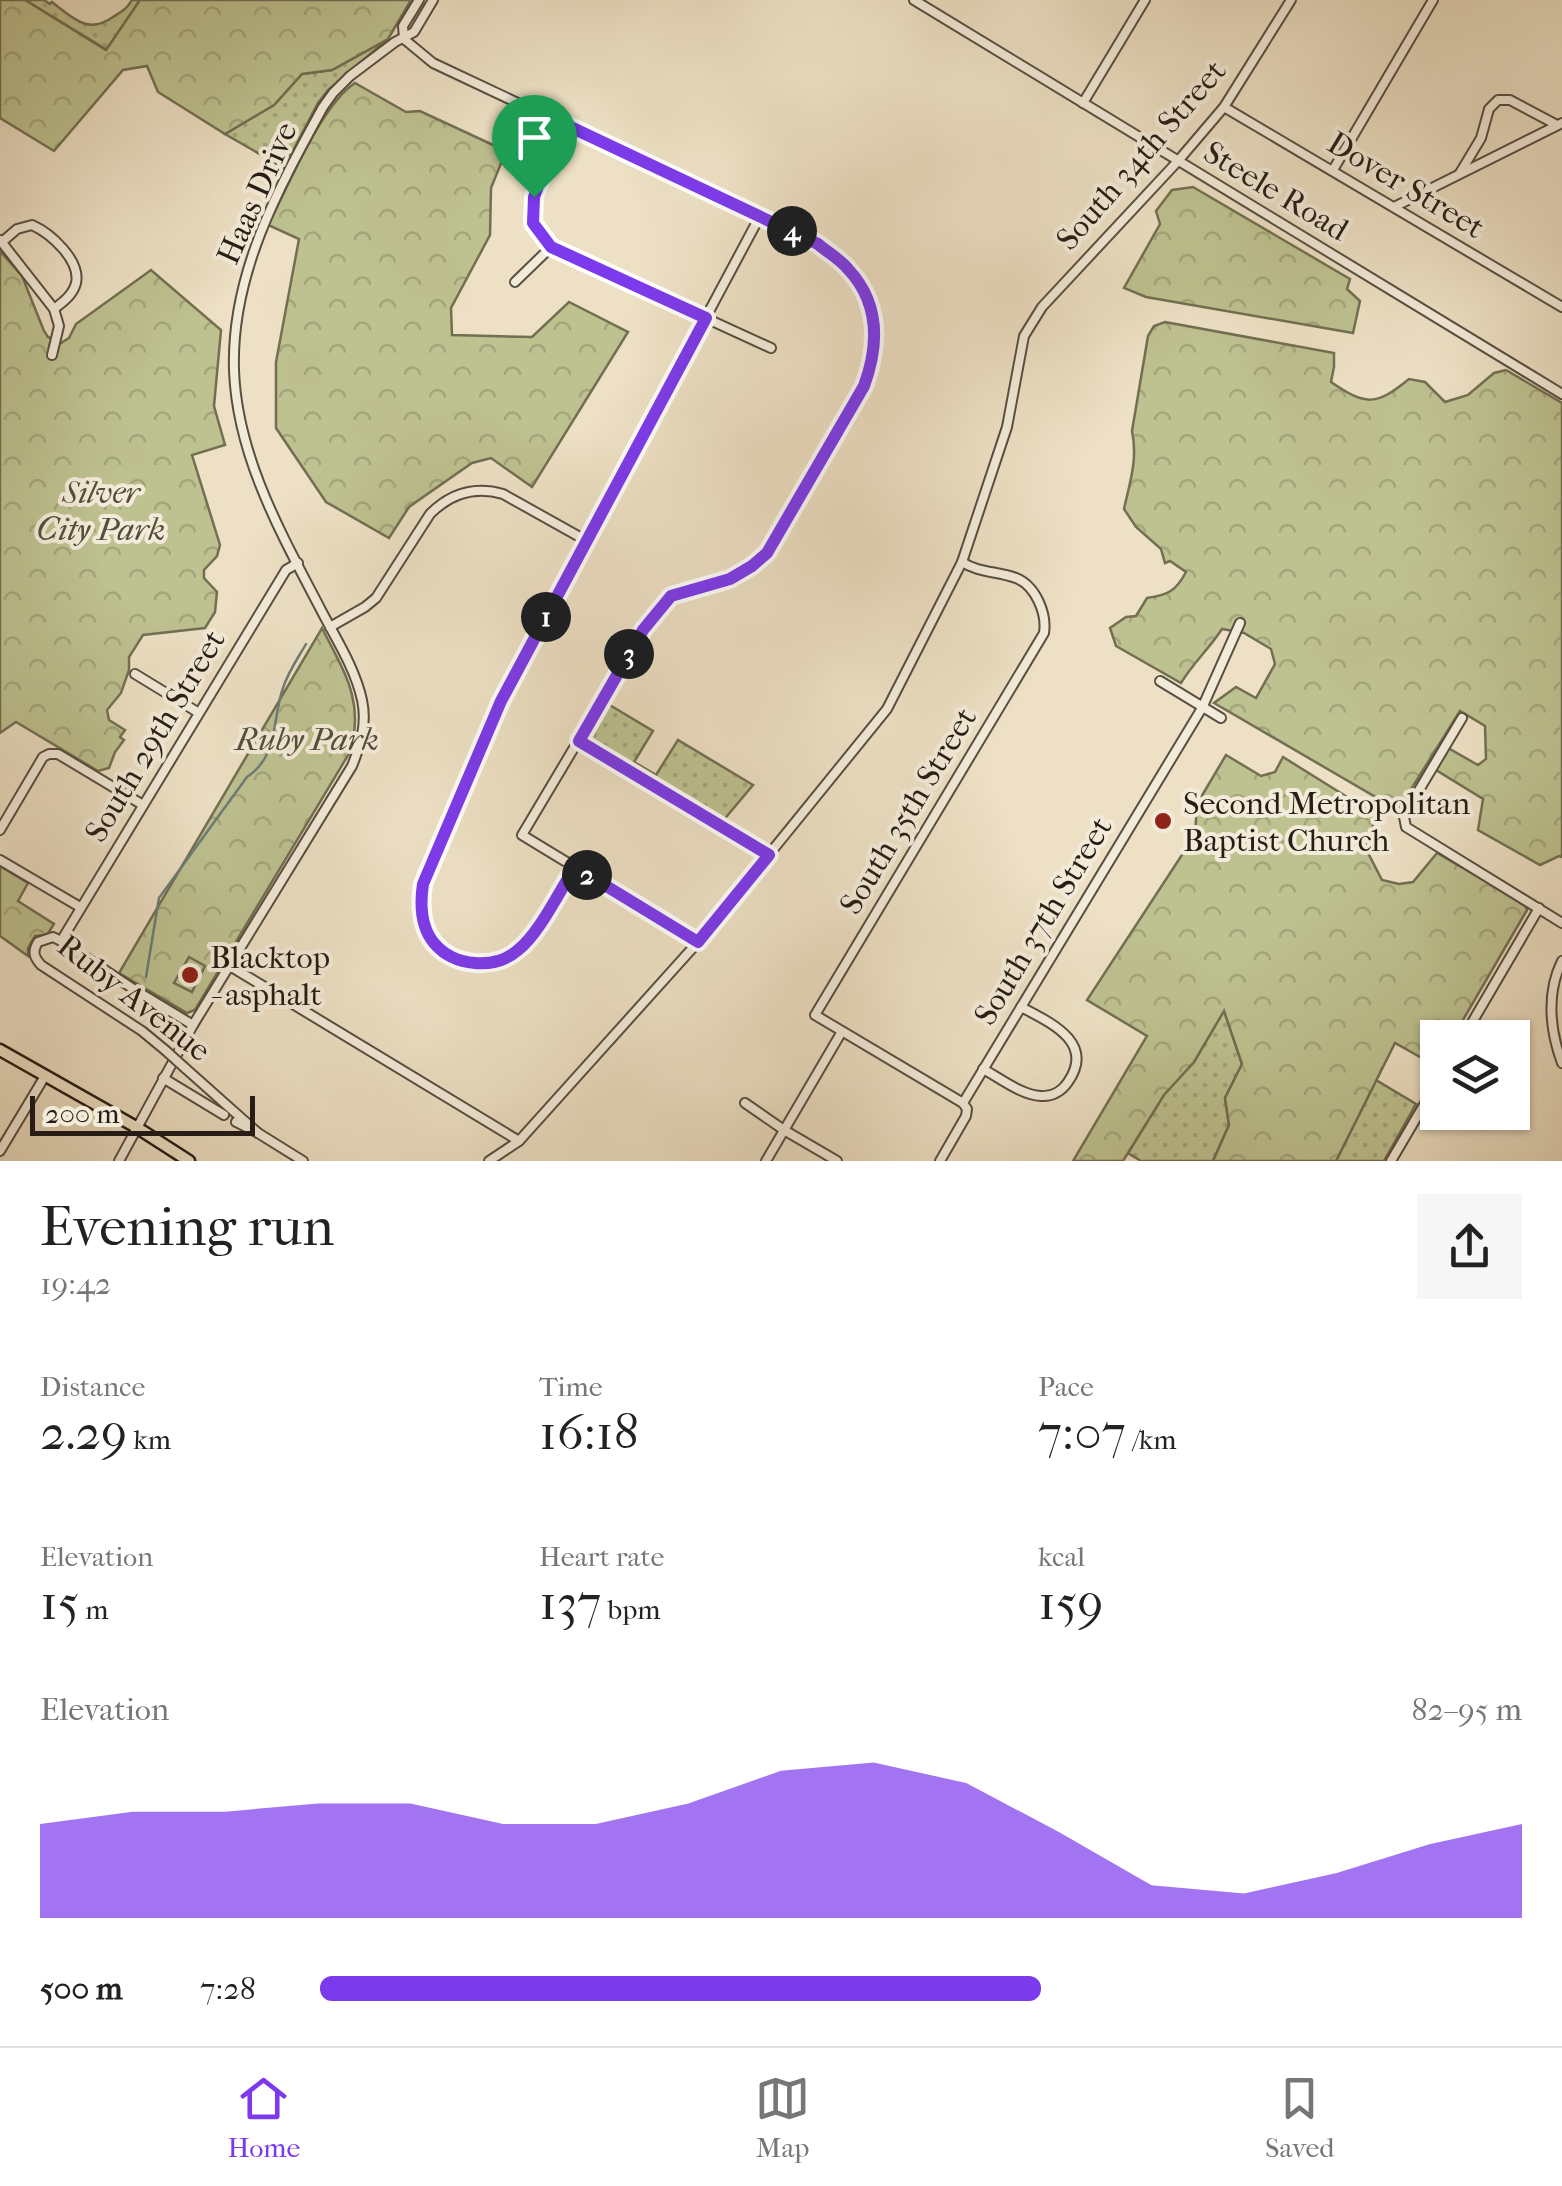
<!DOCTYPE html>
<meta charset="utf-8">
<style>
body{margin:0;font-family:"IM FELL French Canon",serif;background:#f6f6f6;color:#222;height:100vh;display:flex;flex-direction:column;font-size:38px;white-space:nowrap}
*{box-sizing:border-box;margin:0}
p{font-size:32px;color:#767676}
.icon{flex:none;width:55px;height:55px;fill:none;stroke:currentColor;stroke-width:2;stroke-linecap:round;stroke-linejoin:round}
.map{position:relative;height:1161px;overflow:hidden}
.details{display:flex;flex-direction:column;background:#fff;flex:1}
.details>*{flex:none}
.controls{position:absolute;left:1420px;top:1020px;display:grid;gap:20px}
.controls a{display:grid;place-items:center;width:110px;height:110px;border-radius:0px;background:#fff;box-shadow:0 2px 8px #0004;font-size:50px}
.scale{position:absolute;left:30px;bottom:25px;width:225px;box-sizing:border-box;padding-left:10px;border:5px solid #271d15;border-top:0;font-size:28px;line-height:35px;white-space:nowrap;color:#271d15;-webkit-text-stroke:8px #f3ebd9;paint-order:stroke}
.pin{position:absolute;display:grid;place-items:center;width:85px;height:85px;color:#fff;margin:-102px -42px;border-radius:50% 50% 50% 0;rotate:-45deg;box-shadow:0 0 10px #0007}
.pin .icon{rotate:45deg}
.km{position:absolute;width:50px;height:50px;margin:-25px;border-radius:50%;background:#222;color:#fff;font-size:28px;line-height:50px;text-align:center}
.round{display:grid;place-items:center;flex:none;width:105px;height:105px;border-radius:0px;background:#f6f6f6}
.head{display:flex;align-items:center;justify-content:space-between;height:170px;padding:0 40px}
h1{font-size:55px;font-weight:600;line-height:75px}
.stats{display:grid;grid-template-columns:repeat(3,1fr);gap:15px;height:170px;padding:10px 40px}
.stats div{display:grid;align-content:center}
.stats b{font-size:50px;font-weight:600}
.stats small{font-size:28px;font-weight:400}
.stats p{font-size:28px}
.chart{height:280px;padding:20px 40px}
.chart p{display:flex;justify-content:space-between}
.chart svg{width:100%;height:180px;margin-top:10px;fill:#7c3aed;opacity:.7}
ul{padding:0 40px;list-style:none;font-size:32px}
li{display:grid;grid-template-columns:160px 120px 1fr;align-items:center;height:75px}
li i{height:25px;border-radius:12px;background:#7c3aed}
.menu{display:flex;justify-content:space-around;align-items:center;height:140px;border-top:2px solid #e0e0e0;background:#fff;font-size:28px;color:#767676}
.menu a{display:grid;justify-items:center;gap:5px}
.menu .active{color:#7c3aed}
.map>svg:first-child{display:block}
.grass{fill:url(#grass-dots);stroke:#726f52;stroke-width:2.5}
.forest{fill:url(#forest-crowns);stroke:#726f52;stroke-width:2.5}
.garden{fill:#bec190;stroke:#726f52;stroke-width:2.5}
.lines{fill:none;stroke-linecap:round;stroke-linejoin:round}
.stream{stroke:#6c7c77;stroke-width:2.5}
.minor-casing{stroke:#584e41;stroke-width:12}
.major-casing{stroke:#271d15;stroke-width:15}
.minor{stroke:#f3ebd9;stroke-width:8}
.major{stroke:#ede0c4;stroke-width:10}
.minor-bridge-casing{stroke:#584e41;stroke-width:12;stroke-linecap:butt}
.minor-bridge{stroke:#f3ebd9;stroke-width:8}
.route-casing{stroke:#fff;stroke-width:20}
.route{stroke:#7c3aed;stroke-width:12}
.poi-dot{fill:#8f2418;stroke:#f3ebd9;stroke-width:4}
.labels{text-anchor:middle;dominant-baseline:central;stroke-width:8;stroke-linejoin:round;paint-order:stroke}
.street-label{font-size:32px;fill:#271d15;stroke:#f3ebd9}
.park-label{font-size:32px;font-style:italic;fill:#544e3a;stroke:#f3ebd9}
.poi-label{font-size:32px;fill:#271d15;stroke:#f3ebd9;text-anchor:start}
</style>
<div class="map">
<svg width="1562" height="1161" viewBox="0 0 1562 1161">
<defs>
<pattern id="grass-dots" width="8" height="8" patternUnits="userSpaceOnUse" patternTransform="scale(2.5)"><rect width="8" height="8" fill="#bec190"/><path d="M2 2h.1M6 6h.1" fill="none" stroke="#a3a57b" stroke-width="1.8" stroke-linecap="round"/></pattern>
<pattern id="forest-crowns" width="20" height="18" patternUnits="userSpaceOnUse" patternTransform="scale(2.5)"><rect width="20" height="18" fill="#bec190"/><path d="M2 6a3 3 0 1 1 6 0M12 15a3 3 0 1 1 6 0" fill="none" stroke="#a3a57b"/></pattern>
</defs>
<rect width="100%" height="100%" fill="#ede0c4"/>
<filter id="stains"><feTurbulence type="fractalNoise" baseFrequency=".002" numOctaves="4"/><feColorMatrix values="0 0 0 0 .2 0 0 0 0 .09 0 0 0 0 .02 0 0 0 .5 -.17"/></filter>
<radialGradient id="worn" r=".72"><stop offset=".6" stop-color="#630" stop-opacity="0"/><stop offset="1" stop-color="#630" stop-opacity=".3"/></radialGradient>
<!-- grass -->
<g class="grass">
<path d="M25,0H44L50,4L52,2C73,18 88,35 113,17C122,11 127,9 132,0H140L107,50Z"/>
<polygon points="388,39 328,90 318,103 284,168 225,134 274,105 302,74 332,70"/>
<polygon points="608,704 653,731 634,762 656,775 678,740 753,785 722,822 589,742 588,734 605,705"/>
<polygon points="1224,1010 1242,1064 1225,1098 1229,1125 1213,1161 1141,1161 1128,1153 1164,1094 1194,1062"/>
<polygon points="1376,1080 1416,1104 1384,1161 1336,1161"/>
</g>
<!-- forest -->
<g class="forest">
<polygon points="0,0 25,0 106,50 140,0 411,0 388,39 332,70 302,74 274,105 225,134 158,92 147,66 123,70 54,151 0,118"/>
<path d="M355,83L406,112L420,111L506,151L491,188L490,235L451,308L452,335L532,337L569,302L628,332L532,487L491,458L472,463L409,507L389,538L326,502L276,428V362L299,239L268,225C288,187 321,105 355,83Z"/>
<polygon points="1193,187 1350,279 1347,289 1360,301 1353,333 1146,297 1124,288 1160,224 1156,211 1172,190"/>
<polygon points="0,251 22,276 44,331 48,337 61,343 69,338 76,324 151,270 221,330 214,406 225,445 192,455 220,545 217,556 204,570 204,578 217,592 215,612 205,628 143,635 129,657 129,670 121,693 107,710 109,720 125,730 120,737 124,740 115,752 109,768 98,771 16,722 0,733"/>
<path d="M1165,322L1334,353V367L1331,382C1366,406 1376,406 1409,379L1425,382L1445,402L1468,395L1494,373L1506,370L1562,403V857L1559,856L1540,865L1478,830L1483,799L1436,770L1448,748L1478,765L1486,759L1485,726L1460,711L1398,810L1214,703L1236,687L1256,698L1275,664L1271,649L1244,633L1222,629C1209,649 1193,663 1181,683L1116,646L1110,628L1126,617L1136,616L1147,598C1168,595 1176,591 1186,572L1170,561L1165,563L1161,549L1136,527L1124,509C1130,482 1138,459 1132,431L1148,336L1154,326Z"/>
<path d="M322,628C344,672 365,701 350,752L195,1010L187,1013L119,973Z"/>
<polygon points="1226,755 1261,776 1275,772 1283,757 1376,815 1366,849 1382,880 1399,884 1413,882 1437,853 1525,904 1527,910 1453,1037 1438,1038 1436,1066 1395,1043 1336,1161 1213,1161 1229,1125 1225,1098 1242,1064 1224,1011 1194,1062 1164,1095 1123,1161 1073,1161 1147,1036 1087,1000 1195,835 1197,804"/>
<polygon points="0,866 28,883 18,901 54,924 47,935 35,936 28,948 28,956 0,936"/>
</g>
<!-- garden -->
<polygon class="garden" points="189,957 205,966 192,992 174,983"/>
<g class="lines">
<!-- stream -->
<path class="stream" d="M146,977L159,898L247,777C279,756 272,719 283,688C288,672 298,658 306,644"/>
<defs>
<g id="minor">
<polyline points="914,0 1562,394"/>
<path d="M404,39L433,63L817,244C827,252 840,259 848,269C880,303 879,345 864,386L767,553L731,579L671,596L652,617L522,835L698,942"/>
<polyline points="404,39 403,26 419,0"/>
<polyline points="1083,103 1145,0"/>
<polyline points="1224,107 1562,307"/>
<polyline points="562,123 534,197 533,223 551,247 771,348"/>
<polyline points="1333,170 1433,0"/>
<polyline points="1460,173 1481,138 1489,109 1498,100 1510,100 1557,125"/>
<polyline points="1394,207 1562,123"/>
<polyline points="0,240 54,309 59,326 52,355"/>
<path d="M2,242L17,229L32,225C50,233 81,260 76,283C73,295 63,302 54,309"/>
<polyline points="515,282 551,247"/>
<path d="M962,562C979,573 997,571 1016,578C1036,586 1047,614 1044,633L815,1015L963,1103"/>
<path d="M330,627L365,607L376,598L430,514C451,493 475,486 503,494L587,541"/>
<polyline points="135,674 199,713"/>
<polyline points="1160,681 1221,718"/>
<polyline points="1462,718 1406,812 1404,817 1406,827 1562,923"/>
<polyline points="579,741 769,855"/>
<polyline points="0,830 43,757 49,754 58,754 143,805"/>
<polyline points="0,860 80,907"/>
<path d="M575,867C560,890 539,933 518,950C495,970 454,967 434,943C420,926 420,904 423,884L501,701L760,216"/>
<polyline points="61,941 286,570 298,563"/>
<path d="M1562,961C1546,993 1550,1031 1562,1063"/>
<polyline points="230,966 519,1141"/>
<polyline points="1463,1038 1539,908"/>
<path d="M165,1050L142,1031L41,965C34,957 32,952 38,942L53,937L61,941L135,990L193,1025"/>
<polyline points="185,1068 258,1133"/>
<path d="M983,1069C1000,1078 1021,1095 1041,1096C1052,1097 1062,1091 1068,1082C1096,1042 1049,1022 1021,1007"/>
<polyline points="163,1078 224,1115"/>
<polyline points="745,1103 784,1130 837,1161"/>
<polyline points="236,1122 258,1133 303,1161"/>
<polyline points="0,1151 45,1076"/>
<path d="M119,1161L193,1025L352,766C361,744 367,723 362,700C355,668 336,639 321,610C282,535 237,457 234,370C231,274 278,189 323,107L333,93L350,76L395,42L414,32L433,0"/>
<polyline points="489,1161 519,1141 698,942 887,709 962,562 1007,427 1024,336 1042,307 1178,161 1224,107 1291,0"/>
<polyline points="766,1161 841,1033"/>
<polyline points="940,1161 966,1116 967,1109 963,1103 1202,708 1240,623"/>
<polyline points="1391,1161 1438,1081"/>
</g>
<polyline id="major" points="0,1050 136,1127 189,1161"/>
</defs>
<!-- minor casing -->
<use href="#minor" class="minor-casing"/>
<!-- major casing -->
<use href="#major" class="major-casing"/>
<!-- minor -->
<use href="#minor" class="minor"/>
<!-- major -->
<use href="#major" class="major"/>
<defs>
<polyline id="minor-bridge" points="165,1050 185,1068"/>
</defs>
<!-- minor-bridge casing -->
<use href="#minor-bridge" class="minor-bridge-casing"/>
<!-- minor-bridge -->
<use href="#minor-bridge" class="minor-bridge"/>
</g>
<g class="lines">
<defs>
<path id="route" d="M562,123L818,244C827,252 840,259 848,269C880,303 879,345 864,386L767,553L752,566L730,579L671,596L643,630L579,741L769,855L698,942L575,867C560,890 539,934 518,950C495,970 454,967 434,943C420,926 420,904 423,884L501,701L706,318L551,247L533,223L534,197Z"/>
</defs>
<!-- route casing -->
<use href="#route" class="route-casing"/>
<!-- route -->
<use href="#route" class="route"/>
</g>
<!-- markers -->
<g class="poi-dot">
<circle cx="1163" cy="821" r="10"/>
<circle cx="190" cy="975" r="10"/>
</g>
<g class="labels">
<!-- street labels -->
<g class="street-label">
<text transform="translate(1141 155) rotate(-49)">South 34th Street</text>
<text transform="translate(1406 185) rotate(31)">Dover Street</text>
<text transform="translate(1276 191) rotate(31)">Steele Road</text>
<text transform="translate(257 193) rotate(-66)">Haas Drive</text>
<text transform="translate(155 736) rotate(-59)">South 29th Street</text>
<text transform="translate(908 811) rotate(-59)">South 35th Street</text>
<text transform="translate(1043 921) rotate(-59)">South 37th Street</text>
<text transform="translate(134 998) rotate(38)">Ruby Avenue</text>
</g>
<!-- park labels -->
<g class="park-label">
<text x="101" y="492">Silver<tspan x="101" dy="37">City Park</tspan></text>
<text x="307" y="739">Ruby Park</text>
</g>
<!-- poi labels -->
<g class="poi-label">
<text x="1183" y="803">Second Metropolitan<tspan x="1183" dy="37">Baptist Church</tspan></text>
<text x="210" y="957">Blacktop<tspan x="210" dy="37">- asphalt</tspan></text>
</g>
</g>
<rect width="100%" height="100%" filter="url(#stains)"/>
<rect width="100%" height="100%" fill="url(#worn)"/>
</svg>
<div class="controls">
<a><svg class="icon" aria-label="layers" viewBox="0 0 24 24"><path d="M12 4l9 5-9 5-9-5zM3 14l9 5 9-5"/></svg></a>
</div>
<div class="scale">200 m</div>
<div class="pin" style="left:534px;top:197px;background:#1e9e55"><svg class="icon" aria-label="arrive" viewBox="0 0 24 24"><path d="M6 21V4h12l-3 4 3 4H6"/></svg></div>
<b class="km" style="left:546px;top:617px">1</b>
<b class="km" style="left:587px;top:875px">2</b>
<b class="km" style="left:629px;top:654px">3</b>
<b class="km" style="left:792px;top:231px">4</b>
</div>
<section class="details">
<div class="head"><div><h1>Evening run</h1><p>19:42</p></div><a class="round"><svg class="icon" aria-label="share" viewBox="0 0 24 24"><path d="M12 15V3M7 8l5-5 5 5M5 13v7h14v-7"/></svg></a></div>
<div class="stats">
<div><p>Distance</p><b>2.29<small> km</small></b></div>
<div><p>Time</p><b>16:18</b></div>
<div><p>Pace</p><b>7:07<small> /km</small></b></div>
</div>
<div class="stats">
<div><p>Elevation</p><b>15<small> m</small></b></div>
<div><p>Heart rate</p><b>137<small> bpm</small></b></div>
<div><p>kcal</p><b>159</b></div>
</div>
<div class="chart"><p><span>Elevation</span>82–95 m</p>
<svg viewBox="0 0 160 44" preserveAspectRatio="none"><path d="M0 44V21L10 18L20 18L30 16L40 16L50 21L60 21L70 16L80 8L90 6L100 11L110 23L120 36L130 38L140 33L150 26L160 21V44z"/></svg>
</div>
<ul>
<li><b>500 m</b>7:28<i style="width:60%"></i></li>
</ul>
</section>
<nav class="menu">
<a class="active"><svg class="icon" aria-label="home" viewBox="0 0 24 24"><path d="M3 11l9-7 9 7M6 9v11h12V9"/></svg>Home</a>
<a><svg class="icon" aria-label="map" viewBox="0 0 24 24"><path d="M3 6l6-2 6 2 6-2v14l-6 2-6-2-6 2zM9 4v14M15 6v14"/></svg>Map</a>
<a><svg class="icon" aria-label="saved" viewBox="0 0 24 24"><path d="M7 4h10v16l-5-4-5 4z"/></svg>Saved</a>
</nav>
